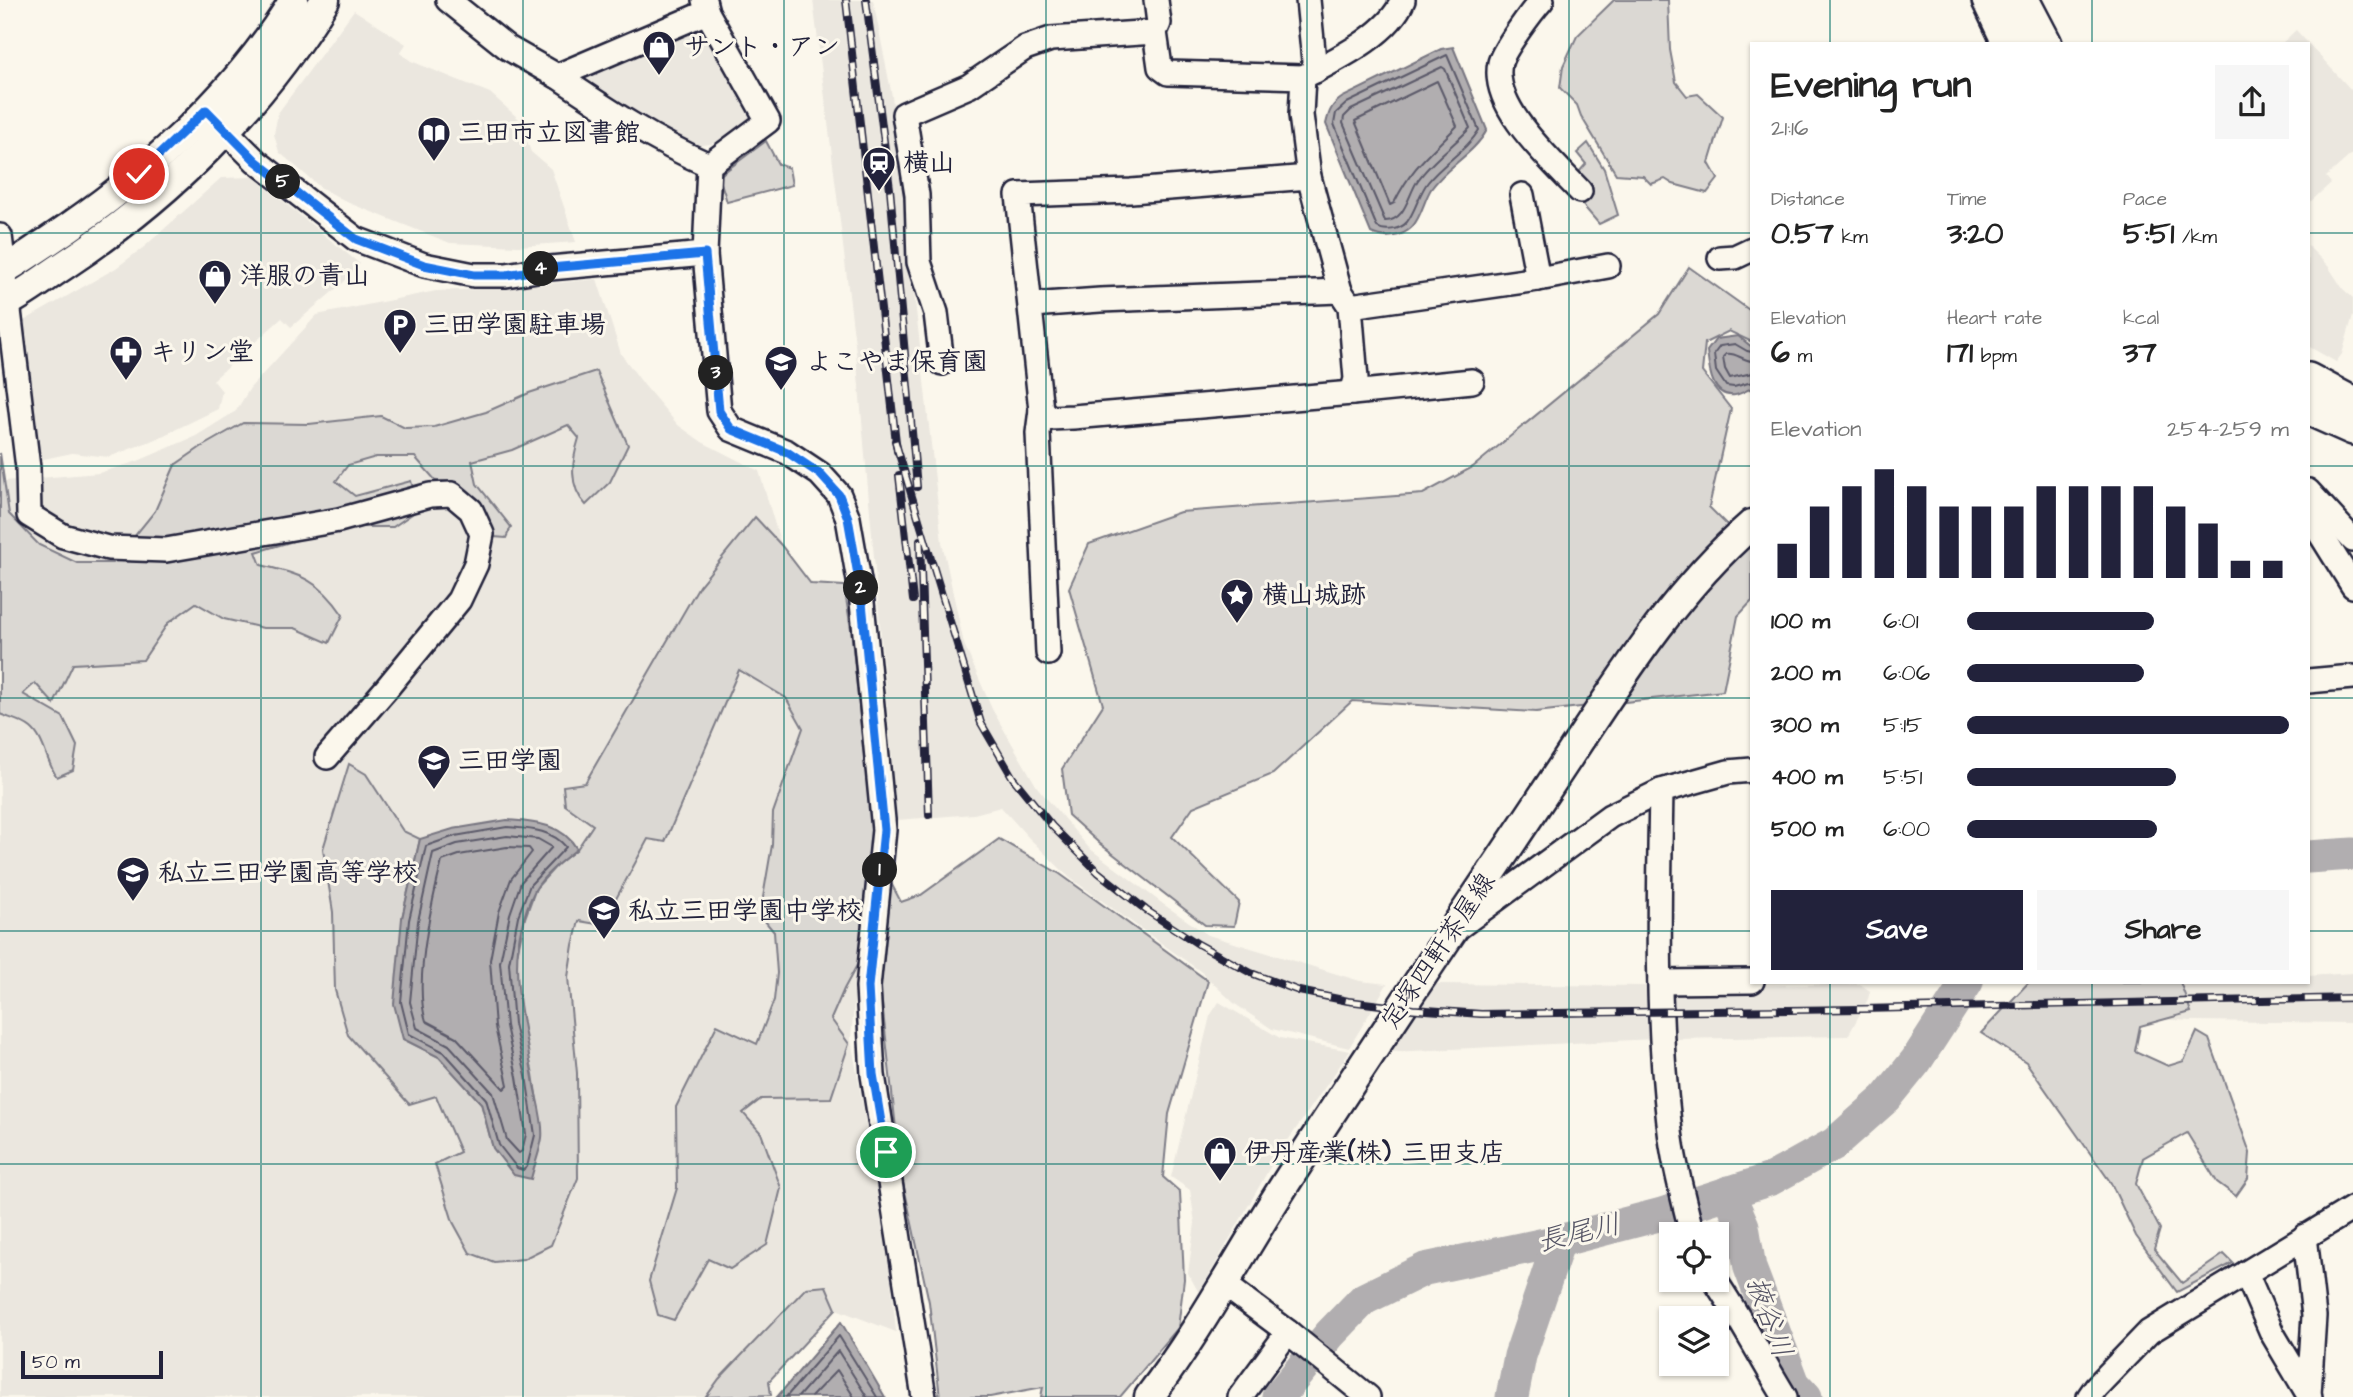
<!DOCTYPE html>
<meta charset="utf-8">
<style>
body{margin:0;font-family:"Architects Daughter","Klee One",sans-serif;background:#f6f6f6;color:#222;height:100vh;display:flex;flex-direction:column;font-size:26px;white-space:nowrap}
*{box-sizing:border-box;margin:0}
p{font-size:23px;color:#767676}
.icon{flex:none;width:38px;height:38px;fill:none;stroke:currentColor;stroke-width:2;stroke-linecap:round;stroke-linejoin:round}
.map{position:relative;flex:1;overflow:hidden}
.drawer{position:absolute;left:1750px;top:42px;width:560px;height:942px;display:flex;flex-direction:column;background:#fff;border-radius:0px;box-shadow:0 2px 5px #0004}
.drawer>*{flex:none}
.tools{position:absolute;left:1659px;top:1222px;display:grid;gap:14px}
.tools a{display:grid;place-items:center;width:70px;height:70px;border-radius:0px;background:#fff;box-shadow:0 2px 5px #0004;font-size:35px}
.scale{position:absolute;left:21px;bottom:18px;width:142px;box-sizing:border-box;padding-left:7px;border:4px solid #22223b;border-top:0;font-size:19px;line-height:24px;white-space:nowrap;color:#22223b;-webkit-text-stroke:5px #fbf7ec;paint-order:stroke}
.pin{position:absolute;display:grid;place-items:center;width:60px;height:60px;color:#fff;margin:-30px;border:4px solid #fff;border-radius:50%;box-shadow:0 2px 7px #0007}
.km{position:absolute;width:35px;height:35px;margin:-18px;border-radius:50%;background:#222;color:#fff;font-size:19px;line-height:35px;text-align:center}
.round{display:grid;place-items:center;flex:none;width:74px;height:74px;border-radius:0px;background:#f6f6f6}
.head{display:flex;align-items:center;justify-content:space-between;height:119px;padding:0 21px}
h1{font-size:38px;font-weight:700;line-height:52px}
.stats{display:grid;grid-template-columns:repeat(3,1fr);gap:10px;height:119px;padding:7px 21px}
.stats div{display:grid;align-content:center}
.stats b{font-size:30px;font-weight:700}
.stats small{font-size:19px;font-weight:400}
.stats p{font-size:19px}
.chart{height:196px;padding:14px 21px}
.chart p{display:flex;justify-content:space-between}
.chart svg{width:100%;height:126px;margin-top:7px;stroke:#22223b;stroke-width:6}
.button{display:flex;gap:14px;margin-top:auto;padding:14px 21px}
.button a{flex:1;height:80px;border-radius:0px;background:#22223b;color:#fff;font-size:28px;font-weight:700;line-height:80px;text-align:center}
.button a+a{background:#f6f6f6;color:#222}
ul{padding:0 21px;list-style:none;font-size:23px}
li{display:grid;grid-template-columns:112px 84px 1fr;align-items:center;height:52px}
li i{height:18px;border-radius:9px;background:#22223b}
.map>svg:first-child{display:block}
.built{fill:#ebe7df}
.green{fill:#dbd8d3;stroke:#7e7d87;stroke-width:2}
.water{fill:#b1aeb0;stroke:#787681;stroke-width:2}
.lines{fill:none;stroke-linecap:round;stroke-linejoin:round}
.shore{stroke:#5b5a6a;stroke-width:2}
.river{stroke:#b1aeb0;stroke-width:33}
.minor-casing{stroke:#22223b;stroke-width:28}
.major-casing{stroke:#22223b;stroke-width:33}
.highway-casing{stroke:#22223b;stroke-width:38}
.minor{stroke:#fbf7ec;stroke-width:23}
.major{stroke:#fbf7ec;stroke-width:28}
.highway{stroke:#fbf7ec;stroke-width:33}
.rail-casing{stroke:#22223b;stroke-width:8}
.rail{stroke:#fbf7ec;stroke-width:5;stroke-dasharray:16;stroke-linecap:butt}
.route-casing{stroke:#fff;stroke-width:14}
.route{stroke:#1a73e8;stroke-width:9}
.grid{fill:none;stroke:#0f766e;stroke-width:2;stroke-opacity:0.55}
.labels{text-anchor:middle;dominant-baseline:central;stroke-width:6;stroke-linejoin:round;paint-order:stroke}
.poi-label{font-size:26px;font-weight:bold;fill:#22223b;stroke:#fbf7ec;text-anchor:start}
.street-label{font-size:26px;fill:#22223b;stroke:#fbf7ec}
.water-label{font-size:28px;font-style:italic;fill:#545364;stroke:#fbf7ec}
</style>
<div class="map">
<svg width="2353" height="1397" viewBox="0 0 2353 1397">
<rect width="100%" height="100%" fill="#fbf7ec"/>
<filter id="ink" filterUnits="userSpaceOnUse"><feTurbulence type="fractalNoise" baseFrequency=".0143" numOctaves="2"/><feDisplacementMap in="SourceGraphic" scale="14" xChannelSelector="R" yChannelSelector="G"/><feConvolveMatrix kernelMatrix="1 2 1 2 8 2 1 2 1" color-interpolation-filters="sRGB"/></filter>
<g filter="url(#ink)">
<!-- built -->
<g class="built">
<polygon points="813,0 873,0 892,96 942,542 964,644 992,709 1037,787 1089,848 1163,904 1208,935 1360,981 1387,984 1349,1048 1272,1029 1235,1004 1200,971 1070,878 1028,837 1001,807 974,814 897,820 856,352"/>
<polygon points="354,10 406,44 400,53 411,61 490,93 519,119 531,152 551,169 576,242 519,246 450,243 349,203 320,187 279,152 274,134 278,113"/>
<polygon points="703,21 754,112 752,118 728,136 711,144 683,147 576,82 576,74"/>
<polygon points="2296,30 2353,92 2353,153 2326,177 2331,183 2308,204 2308,44 2281,44"/>
<polygon points="253,177 360,264 344,282 291,327 282,318 213,380 222,391 218,409 156,439 109,457 72,453 39,460 22,322 116,268 144,247 221,178"/>
<polygon points="2308,246 2328,266 2343,289 2353,298 2353,315 2342,354 2336,362 2308,346"/>
<polygon points="597,279 621,354 644,385 678,425 702,442 759,471 781,545 811,584 844,586 851,629 874,851 860,935 851,1039 889,1254 896,1332 836,1309 826,1286 806,1288 719,1379 706,1397 0,1397 0,453 4,481 99,473 138,461 196,436 236,411 250,388 317,315 436,291 504,288"/>
<polygon points="2353,973 2353,1023 2192,1021 2142,1018 2140,994 2188,982 2308,982 2308,976"/>
<polygon points="1436,984 1646,986 1654,1039 1391,1052"/>
<polygon points="1860,984 1870,991 1868,999 1848,1036 1673,1039 1671,994 1685,987"/>
<polygon points="1219,1002 1280,1038 1350,1051 1273,1162 1199,1293 1188,1273 1195,1223 1190,1190 1171,1177 1210,1016"/>
</g>
<!-- green -->
<g class="green">
<polygon points="1614,0 1668,0 1670,50 1676,82 1687,96 1698,94 1723,117 1709,163 1718,179 1707,193 1673,184 1665,179 1651,184 1643,176 1616,174 1581,116 1577,105 1560,88 1563,66 1577,36"/>
<polygon points="766,141 778,164 789,168 792,185 727,202 719,176"/>
<polygon points="1588,143 1604,169 1618,215 1599,224 1581,203 1590,195 1578,179 1579,172 1586,164 1577,153"/>
<polygon points="1689,267 1752,312 1752,342 1729,331 1705,343 1702,372 1731,409 1709,507 1726,524 1752,534 1752,601 1738,616 1723,691 1536,712 1352,701 1273,774 1193,807 1172,837 1239,902 1234,926 1205,925 1099,843 1068,815 1062,769 1103,705 1069,588 1089,544 1180,512 1423,494 1473,467 1659,314"/>
<path d="M596,371L628,445L610,482L586,505C568,486 572,461 579,438L568,425L512,450L472,461L477,484L511,527L506,538L494,537C487,521 469,490 453,483C448,481 441,481 436,481L415,457H376L348,465L336,481L355,496L411,481L419,509L393,527H341L256,552L261,565C301,575 319,579 343,615L329,643L295,628H263L224,619L196,603L168,623L143,660L73,664L54,704L35,683L23,694L63,717L77,746L73,770L57,777C46,762 45,740 31,728C23,721 9,718 0,714V453L9,514L39,545L77,563H113L155,511L175,465L201,447L243,423L309,424L381,416L405,428L434,427L486,412L529,393Z"/>
<polygon points="755,517 781,545 811,584 844,586 851,629 874,851 901,902 921,895 999,839 1060,874 1208,981 1169,1114 1163,1177 1180,1192 1184,1279 1178,1328 1120,1397 1041,1397 1043,1387 990,1397 940,1397 929,1302 901,1173 880,985 857,965 844,989 831,1019 849,1044 831,1098 761,1099 743,1113 761,1133 781,1188 767,1245 730,1269 708,1259 674,1320 658,1315 649,1281 677,1188 676,1107 717,1025 757,1044 774,1000 777,973 774,932 760,915 772,845 773,813 803,728 786,698 739,670 665,842 648,839 602,925 579,921 573,945 568,977 577,1073 578,1178 551,1245 523,1259 494,1262 470,1253 453,1222 435,1164 460,1152 436,1096 409,1104 348,1035 335,990 333,912 323,849 349,764 366,774 403,831 420,839 402,918 403,1039 439,1057 481,1103 493,1148 514,1174 542,1135 533,1074 521,1023 515,964 525,918 536,888 559,863 577,849 593,825 565,805 563,786 585,783 699,586"/>
<polygon points="2029,982 2180,982 2191,1012 2140,1026 2135,1051 2168,1066 2184,1061 2197,1032 2209,1039 2250,1153 2248,1179 2236,1196 2217,1182 2187,1133 2143,1158 2136,1184 2160,1229 2154,1249 2182,1283 2224,1254 2233,1263 2177,1292 2136,1236 2111,1183 2026,1062 1981,1033"/>
<polygon points="826,1286 836,1309 769,1381 771,1395 706,1397 719,1379 806,1288"/>
</g>
<!-- water -->
<g class="water">
<path d="M1453,47L1487,130C1474,154 1447,166 1431,189C1424,200 1421,218 1412,227C1401,238 1384,239 1371,233L1326,124C1329,111 1332,104 1343,97L1441,49Z"/>
<path d="M1738,336L1752,347V388C1747,390 1740,394 1735,395C1711,398 1709,368 1707,351L1716,339Z"/>
<path d="M507,820C533,822 562,823 577,849C563,860 544,874 535,890C501,956 524,1017 534,1085C537,1101 544,1122 542,1138C540,1151 534,1166 531,1179L514,1175L493,1148L481,1103L439,1057L403,1039L394,1004L402,918L420,839L453,829Z"/>
<polygon points="841,1322 885,1397 777,1397"/>
</g>
<g class="lines">
<!-- shore -->
<g class="shore">
<path d="M1447,55L1479,130C1467,150 1443,163 1428,182C1419,193 1416,210 1407,222C1400,230 1385,232 1377,227L1334,124L1336,113L1347,103Z"/>
<path d="M1442,67L1445,69L1470,128C1453,146 1432,160 1418,180C1408,194 1406,221 1385,221L1343,123L1344,117L1351,110Z"/>
<path d="M1437,81L1457,126C1429,155 1413,165 1394,203L1390,205L1355,121Z"/>
<polyline points="1752,352 1747,351 1735,344 1720,346 1714,354 1716,371 1726,386 1734,387 1752,382"/>
<path d="M1752,361C1741,360 1736,352 1726,354L1723,357L1725,369L1730,378L1752,373"/>
<path d="M507,827C529,829 551,829 566,847L530,885L518,916L509,963L514,1024L526,1076L535,1135L527,1167L523,1170L517,1168L499,1145L486,1099L444,1052L409,1034L401,1002L409,920L426,846L455,836Z"/>
<polygon points="507,836 538,839 552,847 521,882 510,914 500,962 506,1026 517,1077 526,1134 522,1151 519,1153 507,1140 493,1093 449,1045 417,1028 410,1002 418,921 433,853 457,844"/>
<path d="M507,847L529,848L532,852L511,879L499,912L490,960L495,1027L508,1085L504,1089L456,1037L426,1021C413,982 432,901 442,861L459,855Z"/>
<polyline points="786,1397 839,1336 877,1397"/>
<polyline points="798,1397 838,1351 867,1397"/>
<polyline points="811,1397 837,1370 854,1397"/>
</g>
<!-- river -->
<g class="river">
<polyline points="2308,857 2353,854"/>
<polyline points="1728,1192 1743,1226 1750,1268 1794,1384 1806,1397"/>
<polyline points="1278,1397 1330,1334 1364,1299 1425,1269 1559,1241 1662,1214 1771,1179 1834,1144 1886,1098 1916,1061 1967,982"/>
<polyline points="1512,1397 1520,1356 1559,1241"/>
</g>
<defs>
<g id="minor">
<polyline points="448,0 508,48 557,76 707,12"/>
<polyline points="704,0 707,12 768,121 709,165 705,254 719,411 731,429 787,452 820,474 839,495 848,518 861,592 884,830 868,987 873,1075 924,1397"/>
<polyline points="1156,0 1159,23 1155,32 1160,67 1168,73 1303,77"/>
<polyline points="1308,0 1315,71"/>
<path d="M1542,0C1532,11 1503,50 1500,63C1490,107 1552,161 1580,191"/>
<path d="M557,76C606,109 654,141 709,165"/>
<polyline points="213,118 256,161 356,239 424,265 474,275 506,275 550,268 705,254"/>
<polygon points="1309,177 1340,291 1350,306 1356,379 1352,393 1073,417 1050,418 1041,410 1018,195 1131,191"/>
<path d="M1309,177L1301,115L1303,77C1335,60 1389,35 1403,0"/>
<polyline points="1522,195 1538,279"/>
<polyline points="0,236 28,468 29,515 63,536 108,548 166,550 339,520 430,495 452,494 471,510 482,534 476,564 459,600 386,689 327,757"/>
<polyline points="1720,258 1735,257 1752,249"/>
<polyline points="1031,305 1100,300 1340,291"/>
<polyline points="1350,306 1538,279 1608,266"/>
<polyline points="942,363 936,313 919,262 917,195 904,114 969,86 1025,48 1051,39 1155,32"/>
<polyline points="1352,393 1472,381"/>
<polyline points="1041,410 1038,433 1048,653"/>
<polyline points="2308,491 2353,540"/>
<polyline points="2308,514 2353,586"/>
<polyline points="2308,681 2353,677"/>
<path d="M1661,791C1659,902 1656,1013 1669,1123C1673,1161 1683,1197 1692,1234"/>
<polyline points="1460,926 1610,816 1661,791 1728,772 1752,770"/>
<polyline points="1660,982 1752,981"/>
<polyline points="2305,1236 2314,1316 2309,1394"/>
<polyline points="2246,1273 2272,1333 2310,1397"/>
<path d="M1714,1279C1740,1317 1761,1358 1785,1397"/>
<polyline points="1224,1284 1288,1332 1368,1397"/>
<polyline points="1240,1397 1288,1332"/>
<polyline points="2089,1397 2096,1387 2149,1332 2353,1208"/>
</g>
<g id="major">
<path d="M0,272C17,263 33,251 50,240C142,179 236,96 294,0"/>
<path d="M0,306C22,296 43,279 63,266C168,197 260,107 325,0"/>
<path d="M1149,1397C1201,1329 1241,1252 1287,1181C1373,1048 1462,917 1550,785C1611,694 1668,597 1752,524"/>
</g>
<g id="highway">
<polyline points="1989,0 2010,44"/>
<polyline points="2022,0 2045,44"/>
<polyline points="2308,380 2353,404"/>
<polyline points="2308,408 2353,428"/>
</g>
</defs>
<!-- minor casing -->
<use href="#minor" class="minor-casing"/>
<!-- major casing -->
<use href="#major" class="major-casing"/>
<!-- highway casing -->
<use href="#highway" class="highway-casing"/>
<!-- minor -->
<use href="#minor" class="minor"/>
<!-- major -->
<use href="#major" class="major"/>
<!-- highway -->
<use href="#highway" class="highway"/>
<defs>
<g id="rail">
<polyline points="846,0 897,451"/>
<polyline points="866,0 890,189 917,487"/>
<polyline points="895,441 981,723 1013,778 1052,826 1098,872 1146,910 1198,944 1251,973 1299,991 1348,1001 1413,1009 1481,1014 1862,1009 2353,998"/>
<polyline points="899,475 913,600"/>
<polyline points="920,540 929,815"/>
</g>
</defs>
<!-- rail casing -->
<use href="#rail" class="rail-casing"/>
<!-- rail -->
<use href="#rail" class="rail"/>
</g>
</g>
<g class="lines" filter="url(#ink)">
<defs>
<polyline id="route" points="139,174 206,110 256,161 356,239 424,265 474,275 506,275 550,268 705,254 719,411 731,429 787,452 820,474 839,495 848,518 861,592 884,830 868,987 873,1074 886,1152"/>
</defs>
<!-- route casing -->
<use href="#route" class="route-casing"/>
<!-- route -->
<use href="#route" class="route"/>
</g>
<!-- grid -->
<path class="grid" d="M261,0V1397M523,0V1397M784,0V1397M1046,0V1397M1307,0V1397M1569,0V1397M1830,0V44M2092,0V44M0,233H1752M2308,233H2353M0,466H1752M2308,466H2353M0,698H1752M2308,698H2353M0,931H1752M2308,931H2353M1830,982V1397M2092,982V1397M0,1164H2353"/>
<!-- icons -->
<defs>
<symbol id="shop-pin" viewBox="-11 -11 22 30"><path d="M0 17L-7.5 6A9.5 9.5 0 1 1 7.5 6Z" fill="#22223b" stroke="#fbf7ec"/><path d="M-5-2.5h2.3a2.7 3.5 0 0 1 5.4 0H5L5.5 6h-11ZM-1.5-2.5h3a1.5 2.3 0 0 0-3 0Z" fill="#fff"/></symbol>
<symbol id="library-pin" viewBox="-11 -11 22 30"><path d="M0 17L-7.5 6A9.5 9.5 0 1 1 7.5 6Z" fill="#22223b" stroke="#fbf7ec"/><path d="M-6-4Q-3-5.5-.7-3.5V5Q-3 3-6 4ZM6-4Q3-5.5 .7-3.5V5Q3 3 6 4Z" fill="#fff"/></symbol>
<symbol id="station-pin" viewBox="-11 -11 22 30"><path d="M0 17L-7.5 6A9.5 9.5 0 1 1 7.5 6Z" fill="#22223b" stroke="#fbf7ec"/><path d="M-3-6H3Q5-6 5-4V2Q5 4 3 4L4.5 6H3L1.5 4h-3L-3 6H-4.5L-3 4Q-5 4-5 2V-4Q-5-6-3-6ZM-3.5-4v3h7v-3ZM-3.5 1v1.5H-2V1ZM2 1v1.5H3.5V1Z" fill="#fff"/></symbol>
<symbol id="parking-pin" viewBox="-11 -11 22 30"><path d="M0 17L-7.5 6A9.5 9.5 0 1 1 7.5 6Z" fill="#22223b" stroke="#fbf7ec"/><path d="M-3.5-5.5H1a3.5 3.5 0 0 1 0 7H-1V5.5H-3.5ZM-1-3.4V-.6H.8a1.4 1.4 0 0 0 0-2.8Z" fill="#fff"/></symbol>
<symbol id="pharmacy-pin" viewBox="-11 -11 22 30"><path d="M0 17L-7.5 6A9.5 9.5 0 1 1 7.5 6Z" fill="#22223b" stroke="#fbf7ec"/><path d="M-2-6h4v4h4v4h-4v4h-4v-4h-4v-4h4Z" fill="#fff"/></symbol>
<symbol id="school-pin" viewBox="-11 -11 22 30"><path d="M0 17L-7.5 6A9.5 9.5 0 1 1 7.5 6Z" fill="#22223b" stroke="#fbf7ec"/><path d="M0-5L7-2L0 1L-7-2ZM-4 1L0 2.5L4 1V4Q0 6-4 4Z" fill="#fff"/></symbol>
<symbol id="sight-pin" viewBox="-11 -11 22 30"><path d="M0 17L-7.5 6A9.5 9.5 0 1 1 7.5 6Z" fill="#22223b" stroke="#fbf7ec"/><path d="M0-6L1.8-2.2L6-1.7L2.9 1.2L3.7 5.4L0 3.3L-3.7 5.4L-2.9 1.2L-6-1.7L-1.8-2.2Z" fill="#fff"/></symbol>
</defs>
<g fill-rule="evenodd">
<use href="#shop-pin" x="640" y="28" width="38" height="52"/>
<use href="#library-pin" x="415" y="114" width="38" height="52"/>
<use href="#station-pin" x="860" y="144" width="38" height="52"/>
<use href="#shop-pin" x="196" y="257" width="38" height="52"/>
<use href="#parking-pin" x="381" y="306" width="38" height="52"/>
<use href="#pharmacy-pin" x="107" y="333" width="38" height="52"/>
<use href="#school-pin" x="762" y="343" width="38" height="52"/>
<use href="#sight-pin" x="1218" y="576" width="38" height="52"/>
<use href="#school-pin" x="415" y="742" width="38" height="52"/>
<use href="#school-pin" x="114" y="854" width="38" height="52"/>
<use href="#school-pin" x="585" y="892" width="38" height="52"/>
<use href="#shop-pin" x="1201" y="1134" width="38" height="52"/>
</g>
<g class="labels">
<!-- poi labels -->
<g class="poi-label">
<text x="684" y="47">サント・アン</text>
<text x="458" y="133">三田市立図書館</text>
<text x="903" y="163">横山</text>
<text x="240" y="276">洋服の青山</text>
<text x="424" y="325">三田学園駐車場</text>
<text x="150" y="352">キリン堂</text>
<text x="806" y="362">よこやま保育園</text>
<text x="1262" y="595">横山城跡</text>
<text x="458" y="761">三田学園</text>
<text x="158" y="873">私立三田学園高等学校</text>
<text x="628" y="911">私立三田学園中学校</text>
<text x="1244" y="1153">伊丹産業(株) 三田支店</text>
</g>
<!-- street labels -->
<g class="street-label">
<text transform="translate(1438 951) rotate(-56)">定塚四軒茶屋線</text>
</g>
<!-- water labels -->
<g class="water-label">
<text transform="translate(1579 1233) rotate(-13)">長尾川</text>
<text transform="translate(1769 1317) rotate(70)">掖谷川</text>
</g>
</g>
</svg>
<div class="tools">
<a><svg class="icon" aria-label="locate" viewBox="0 0 24 24"><circle cx="12" cy="12" r="6"/><path d="M12 2v4M12 18v4M2 12h4M18 12h4"/></svg></a>
<a><svg class="icon" aria-label="layers" viewBox="0 0 24 24"><path d="M12 4l9 5-9 5-9-5zM3 14l9 5 9-5"/></svg></a>
</div>
<div class="scale">50 m</div>
<div class="pin" style="left:886px;top:1152px;background:#1e9e55"><svg class="icon" aria-label="arrive" viewBox="0 0 24 24"><path d="M6 21V4h12l-3 4 3 4H6"/></svg></div>
<div class="pin" style="left:139px;top:174px;background:#d93025"><svg class="icon" aria-label="check" viewBox="0 0 24 24"><path d="M5 12l5 5 9-10"/></svg></div>
<b class="km" style="left:880px;top:870px">1</b>
<b class="km" style="left:861px;top:588px">2</b>
<b class="km" style="left:716px;top:373px">3</b>
<b class="km" style="left:541px;top:269px">4</b>
<b class="km" style="left:283px;top:182px">5</b>
<section class="drawer">
<div class="head"><div><h1>Evening run</h1><p>21:16</p></div><a class="round"><svg class="icon" aria-label="share" viewBox="0 0 24 24"><path d="M12 15V3M7 8l5-5 5 5M5 13v7h14v-7"/></svg></a></div>
<div class="stats">
<div><p>Distance</p><b>0.57<small> km</small></b></div>
<div><p>Time</p><b>3:20</b></div>
<div><p>Pace</p><b>5:51<small> /km</small></b></div>
</div>
<div class="stats">
<div><p>Elevation</p><b>6<small> m</small></b></div>
<div><p>Heart rate</p><b>171<small> bpm</small></b></div>
<div><p>kcal</p><b>37</b></div>
</div>
<div class="chart"><p><span>Elevation</span>254–259 m</p>
<svg viewBox="0 0 160 44" preserveAspectRatio="none"><path d="M5 44V32M15 44V19M25 44V12M35 44V6M45 44V12M55 44V19M65 44V19M75 44V19M85 44V12M95 44V12M105 44V12M115 44V12M125 44V19M135 44V25M145 44V38M155 44V38"/></svg>
</div>
<ul>
<li><b>100 m</b>6:01<i style="width:58%"></i></li>
<li><b>200 m</b>6:06<i style="width:55%"></i></li>
<li><b>300 m</b>5:15<i style="width:100%"></i></li>
<li><b>400 m</b>5:51<i style="width:65%"></i></li>
<li><b>500 m</b>6:00<i style="width:59%"></i></li>
</ul>
<div class="button"><a>Save</a><a>Share</a></div>
</section>
</div>
